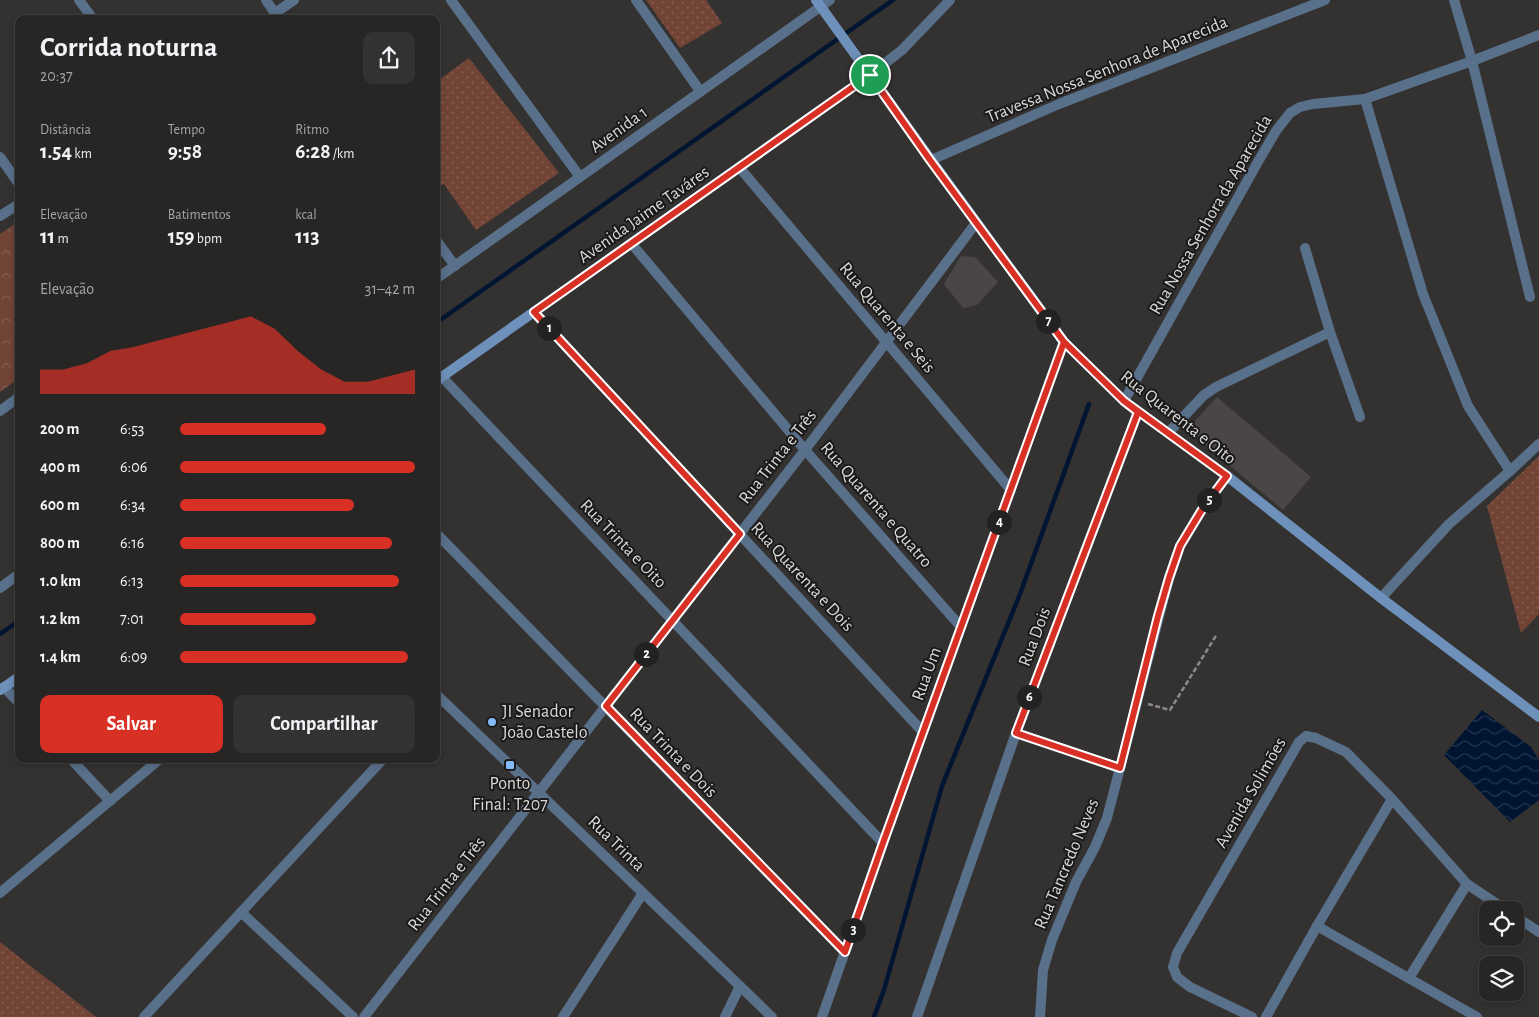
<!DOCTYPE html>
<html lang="pt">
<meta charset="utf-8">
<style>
body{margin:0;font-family:"Alegreya Sans",sans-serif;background:#333232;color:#f1f3f6;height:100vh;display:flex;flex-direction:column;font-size:19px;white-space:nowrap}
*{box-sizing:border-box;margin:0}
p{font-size:16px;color:#a4a5a7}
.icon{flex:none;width:28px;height:28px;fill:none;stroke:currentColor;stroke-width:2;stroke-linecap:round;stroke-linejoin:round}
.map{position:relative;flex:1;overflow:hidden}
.panel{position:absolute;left:15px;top:15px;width:425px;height:748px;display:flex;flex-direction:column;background:#272625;border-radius:10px;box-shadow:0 2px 8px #0003,0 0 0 1px #434342}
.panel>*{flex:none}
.fabs{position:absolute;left:1479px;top:901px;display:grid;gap:10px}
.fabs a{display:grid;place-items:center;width:45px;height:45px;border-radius:10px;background:#272625;box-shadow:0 2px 8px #0003,0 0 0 1px #434342;font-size:25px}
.pin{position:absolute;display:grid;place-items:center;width:42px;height:42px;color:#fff;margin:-21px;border:2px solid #fff;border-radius:50%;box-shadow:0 1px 5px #0007}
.km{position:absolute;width:25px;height:25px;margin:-12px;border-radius:50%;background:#222;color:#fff;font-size:14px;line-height:25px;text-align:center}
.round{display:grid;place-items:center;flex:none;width:52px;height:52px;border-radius:10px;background:#333232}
.summary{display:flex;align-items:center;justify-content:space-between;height:85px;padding:0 25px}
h1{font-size:28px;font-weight:600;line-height:38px}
.figures{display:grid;grid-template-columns:repeat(3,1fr);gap:8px;height:85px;padding:5px 25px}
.figures div{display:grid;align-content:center}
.figures b{font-size:21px;font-weight:600}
.figures small{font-size:14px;font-weight:400}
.figures p{font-size:14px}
.chart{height:140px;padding:10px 25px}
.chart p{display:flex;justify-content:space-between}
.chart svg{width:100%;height:90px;margin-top:5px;fill:#d93025;opacity:.7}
.primary-button{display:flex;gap:10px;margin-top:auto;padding:10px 25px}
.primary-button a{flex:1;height:58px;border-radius:10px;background:#d93025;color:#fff;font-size:20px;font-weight:600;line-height:58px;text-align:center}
.primary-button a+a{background:#333232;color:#f1f3f6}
ul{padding:0 25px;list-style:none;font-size:16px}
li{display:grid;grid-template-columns:80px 60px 1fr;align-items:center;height:38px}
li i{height:12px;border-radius:6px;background:#d93025}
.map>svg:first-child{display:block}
.grass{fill:url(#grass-dots)}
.park{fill:url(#park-crowns)}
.water{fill:url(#water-waves)}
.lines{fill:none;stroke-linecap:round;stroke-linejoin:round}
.stream{stroke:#001532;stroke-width:4.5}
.building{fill:#494645}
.path{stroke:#8c8a89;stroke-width:2.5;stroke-dasharray:5 2.5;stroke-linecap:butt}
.street{stroke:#59708a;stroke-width:10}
.secondary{stroke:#6d91bb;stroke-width:10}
.route-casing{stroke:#fff;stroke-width:10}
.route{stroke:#d93025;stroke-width:6}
.poi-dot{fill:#84bcfb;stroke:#1b1a19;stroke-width:2}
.labels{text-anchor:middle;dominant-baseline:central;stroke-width:4;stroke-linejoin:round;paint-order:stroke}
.street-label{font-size:18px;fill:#dad9d8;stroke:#1b1a19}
.poi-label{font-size:18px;fill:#dad9d8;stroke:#1b1a19;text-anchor:start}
</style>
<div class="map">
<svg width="1539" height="1017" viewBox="0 0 1539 1017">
<defs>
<pattern id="grass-dots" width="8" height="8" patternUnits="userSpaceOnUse" patternTransform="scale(1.25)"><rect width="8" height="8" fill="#724436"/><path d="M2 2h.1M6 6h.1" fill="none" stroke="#865e52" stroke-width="1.8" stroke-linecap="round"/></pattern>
<pattern id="park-crowns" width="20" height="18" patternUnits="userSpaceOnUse" patternTransform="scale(1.25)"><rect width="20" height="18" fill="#724436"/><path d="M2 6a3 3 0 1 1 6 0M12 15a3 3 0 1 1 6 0" fill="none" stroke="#865e52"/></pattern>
<pattern id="water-waves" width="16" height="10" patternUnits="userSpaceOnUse" patternTransform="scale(1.25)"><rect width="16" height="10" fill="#001532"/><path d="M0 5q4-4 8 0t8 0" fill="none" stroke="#25364f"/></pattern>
</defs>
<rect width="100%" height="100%" fill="#343231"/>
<!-- grass -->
<g class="grass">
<polygon points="646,0 706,0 722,23 680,48"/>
<polygon points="469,58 559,173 476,230 444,184 436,188 436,82"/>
<polygon points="1539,456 1539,614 1521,633 1487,506"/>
<polygon points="0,942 96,1017 0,1017"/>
</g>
<!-- park -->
<polygon class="park" points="18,222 19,378 0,392 0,234"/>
<!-- water -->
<polygon class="water" points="1482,710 1531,747 1539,760 1539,800 1510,822 1444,755"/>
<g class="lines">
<!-- stream -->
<g class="stream">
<polyline points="436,323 893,0"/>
<polyline points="0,634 19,621"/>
<polyline points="874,1017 884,990 942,786 1020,594 1089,404"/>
</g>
</g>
<!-- building -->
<g class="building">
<polygon points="961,256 975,257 998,282 977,305 963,308 944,284"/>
<polygon points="1217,397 1311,477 1283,510 1187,430"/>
</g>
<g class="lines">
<!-- path -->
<polyline class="path" points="1148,704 1170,710 1217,634"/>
<!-- street -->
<g class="street">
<polyline points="79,0 93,19"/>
<polyline points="266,0 278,18"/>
<polyline points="451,0 580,177"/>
<polyline points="636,0 700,91"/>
<polyline points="1454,0 1472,61 1530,297"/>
<polyline points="275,13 294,0"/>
<polyline points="870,75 902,50 950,0"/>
<polyline points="1365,99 1423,294 1468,406 1510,471"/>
<polyline points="0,157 19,184"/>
<polyline points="931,160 1059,104 1325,0"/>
<polyline points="739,167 1011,490"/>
<polyline points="0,216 19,204"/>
<polyline points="436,240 455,266"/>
<polyline points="631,243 805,450 961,627"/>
<polyline points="1305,248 1330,332 1360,417"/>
<polyline points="436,279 830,0"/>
<polyline points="534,312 923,732"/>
<polyline points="442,377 883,843"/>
<polyline points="1124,401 1259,160 1276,131 1290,113 1300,107 1313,104 1365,99 1472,61 1539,35"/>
<polyline points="0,411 19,397"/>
<polyline points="1169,432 1204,395 1216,387 1330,332"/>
<polyline points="436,533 845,952"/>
<polyline points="0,588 19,574"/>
<polyline points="1381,598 1449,524 1510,471 1539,444"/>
<polyline points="4,687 19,703"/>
<polyline points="436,694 772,1017"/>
<polyline points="1016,733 1120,768"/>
<polyline points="71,759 110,801"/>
<polyline points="0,893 160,759"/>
<polyline points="241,912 353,1017"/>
<polyline points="1515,916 1539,932"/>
<polyline points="1317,926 1477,1017"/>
<polyline points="1409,978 1467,884"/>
<polyline points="144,1017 383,759"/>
<polyline points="364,1017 805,450 976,223"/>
<polyline points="563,1017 643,893"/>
<polyline points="725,1017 740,986"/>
<polyline points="822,1017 883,843 1064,342"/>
<polyline points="917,1017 1016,733 1138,412"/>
<polyline points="1040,1017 1043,970 1052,940 1076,882 1095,847 1107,818 1169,578 1180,546 1203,508 1227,476"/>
<polyline points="1252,1017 1190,987 1177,977 1173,967 1177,953 1299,742 1306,736 1316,738 1346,752 1392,799 1467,884 1506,910"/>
<polyline points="1266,1017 1317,926 1392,799"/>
</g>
<!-- secondary -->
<g class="secondary">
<polyline points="816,0 931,160 1064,342 1124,401 1227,476 1381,598 1539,717"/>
<polyline points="436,381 870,75"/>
<polyline points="0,690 19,677"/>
</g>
</g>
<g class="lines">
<defs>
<polyline id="route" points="870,75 534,312 740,534 606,706 845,952 883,843 1064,342 1124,401 1227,476 1203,508 1180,546 1169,578 1158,616 1120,768 1016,733 1138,412 1124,401 1064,342 930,160 870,75"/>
</defs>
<!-- route casing -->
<use href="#route" class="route-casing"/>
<!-- route -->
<use href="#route" class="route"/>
</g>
<!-- markers -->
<g class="poi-dot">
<circle cx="492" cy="722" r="5"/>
<rect x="505" y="760" width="10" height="10" rx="2.5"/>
</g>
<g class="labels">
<!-- street labels -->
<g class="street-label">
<text transform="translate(1107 70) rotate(-22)">Travessa Nossa Senhora de Aparecida</text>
<text transform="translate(619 130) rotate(-36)">Avenida 1</text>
<text transform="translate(644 215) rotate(-35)">Avenida Jaime Taváres</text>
<text transform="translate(1211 215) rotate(-60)">Rua Nossa Senhora da Aparecida</text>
<text transform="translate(887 318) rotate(50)">Rua Quarenta e Seis</text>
<text transform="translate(1178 418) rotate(38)">Rua Quarenta e Oito</text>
<text transform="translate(778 457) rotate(-52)">Rua Trinta e Três</text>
<text transform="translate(876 505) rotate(49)">Rua Quarenta e Quatro</text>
<text transform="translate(623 544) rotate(46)">Rua Trinta e Oito</text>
<text transform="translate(802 577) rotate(47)">Rua Quarenta e Dois</text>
<text transform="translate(1035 637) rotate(-69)">Rua Dois</text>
<text transform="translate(927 674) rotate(-70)">Rua Um</text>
<text transform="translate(673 753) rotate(46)">Rua Trinta e Dois</text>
<text transform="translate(1251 793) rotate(-60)">Avenida Solimões</text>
<text transform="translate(616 844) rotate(44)">Rua Trinta</text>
<text transform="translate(1067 864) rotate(-67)">Rua Tancredo Neves</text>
<text transform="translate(447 884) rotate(-52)">Rua Trinta e Três</text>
</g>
<!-- poi labels -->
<g class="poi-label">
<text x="502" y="712">JI Senador<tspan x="502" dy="21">João Castelo</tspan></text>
<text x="510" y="784" text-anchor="middle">Ponto<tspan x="510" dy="21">Final: T207</tspan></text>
</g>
</g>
</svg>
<div class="fabs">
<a><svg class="icon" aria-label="locate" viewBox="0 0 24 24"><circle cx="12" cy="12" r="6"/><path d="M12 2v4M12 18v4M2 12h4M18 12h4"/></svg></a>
<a><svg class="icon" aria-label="layers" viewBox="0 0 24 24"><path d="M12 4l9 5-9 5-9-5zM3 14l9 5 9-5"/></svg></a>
</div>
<div class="pin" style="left:870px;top:75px;background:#1e9e55"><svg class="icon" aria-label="arrive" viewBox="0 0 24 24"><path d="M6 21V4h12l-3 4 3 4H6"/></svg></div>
<b class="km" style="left:549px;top:328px">1</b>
<b class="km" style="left:646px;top:654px">2</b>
<b class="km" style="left:853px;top:930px">3</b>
<b class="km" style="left:999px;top:522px">4</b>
<b class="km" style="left:1209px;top:500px">5</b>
<b class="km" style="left:1029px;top:697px">6</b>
<b class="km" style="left:1048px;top:321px">7</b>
<section class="panel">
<div class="summary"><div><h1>Corrida noturna</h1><p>20:37</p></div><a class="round"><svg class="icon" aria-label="share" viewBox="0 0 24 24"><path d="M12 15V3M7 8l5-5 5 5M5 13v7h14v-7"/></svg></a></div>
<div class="figures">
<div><p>Distância</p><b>1.54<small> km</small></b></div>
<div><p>Tempo</p><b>9:58</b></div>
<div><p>Ritmo</p><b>6:28<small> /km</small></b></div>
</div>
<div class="figures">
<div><p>Elevação</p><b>11<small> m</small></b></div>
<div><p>Batimentos</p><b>159<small> bpm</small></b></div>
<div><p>kcal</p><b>113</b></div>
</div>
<div class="chart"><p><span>Elevação</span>31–42 m</p>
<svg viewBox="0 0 160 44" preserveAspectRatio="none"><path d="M0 44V32L10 32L20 29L30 23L40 21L50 18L60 15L70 12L80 9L90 6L100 12L110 23L120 32L130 38L140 38L150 35L160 32V44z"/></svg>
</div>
<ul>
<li><b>200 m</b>6:53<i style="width:62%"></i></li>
<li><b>400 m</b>6:06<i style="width:100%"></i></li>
<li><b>600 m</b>6:34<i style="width:74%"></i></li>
<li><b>800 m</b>6:16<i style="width:90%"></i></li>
<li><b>1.0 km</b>6:13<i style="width:93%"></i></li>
<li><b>1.2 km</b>7:01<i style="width:58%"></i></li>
<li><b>1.4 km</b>6:09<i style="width:97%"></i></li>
</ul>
<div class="primary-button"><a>Salvar</a><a>Compartilhar</a></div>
</section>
</div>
